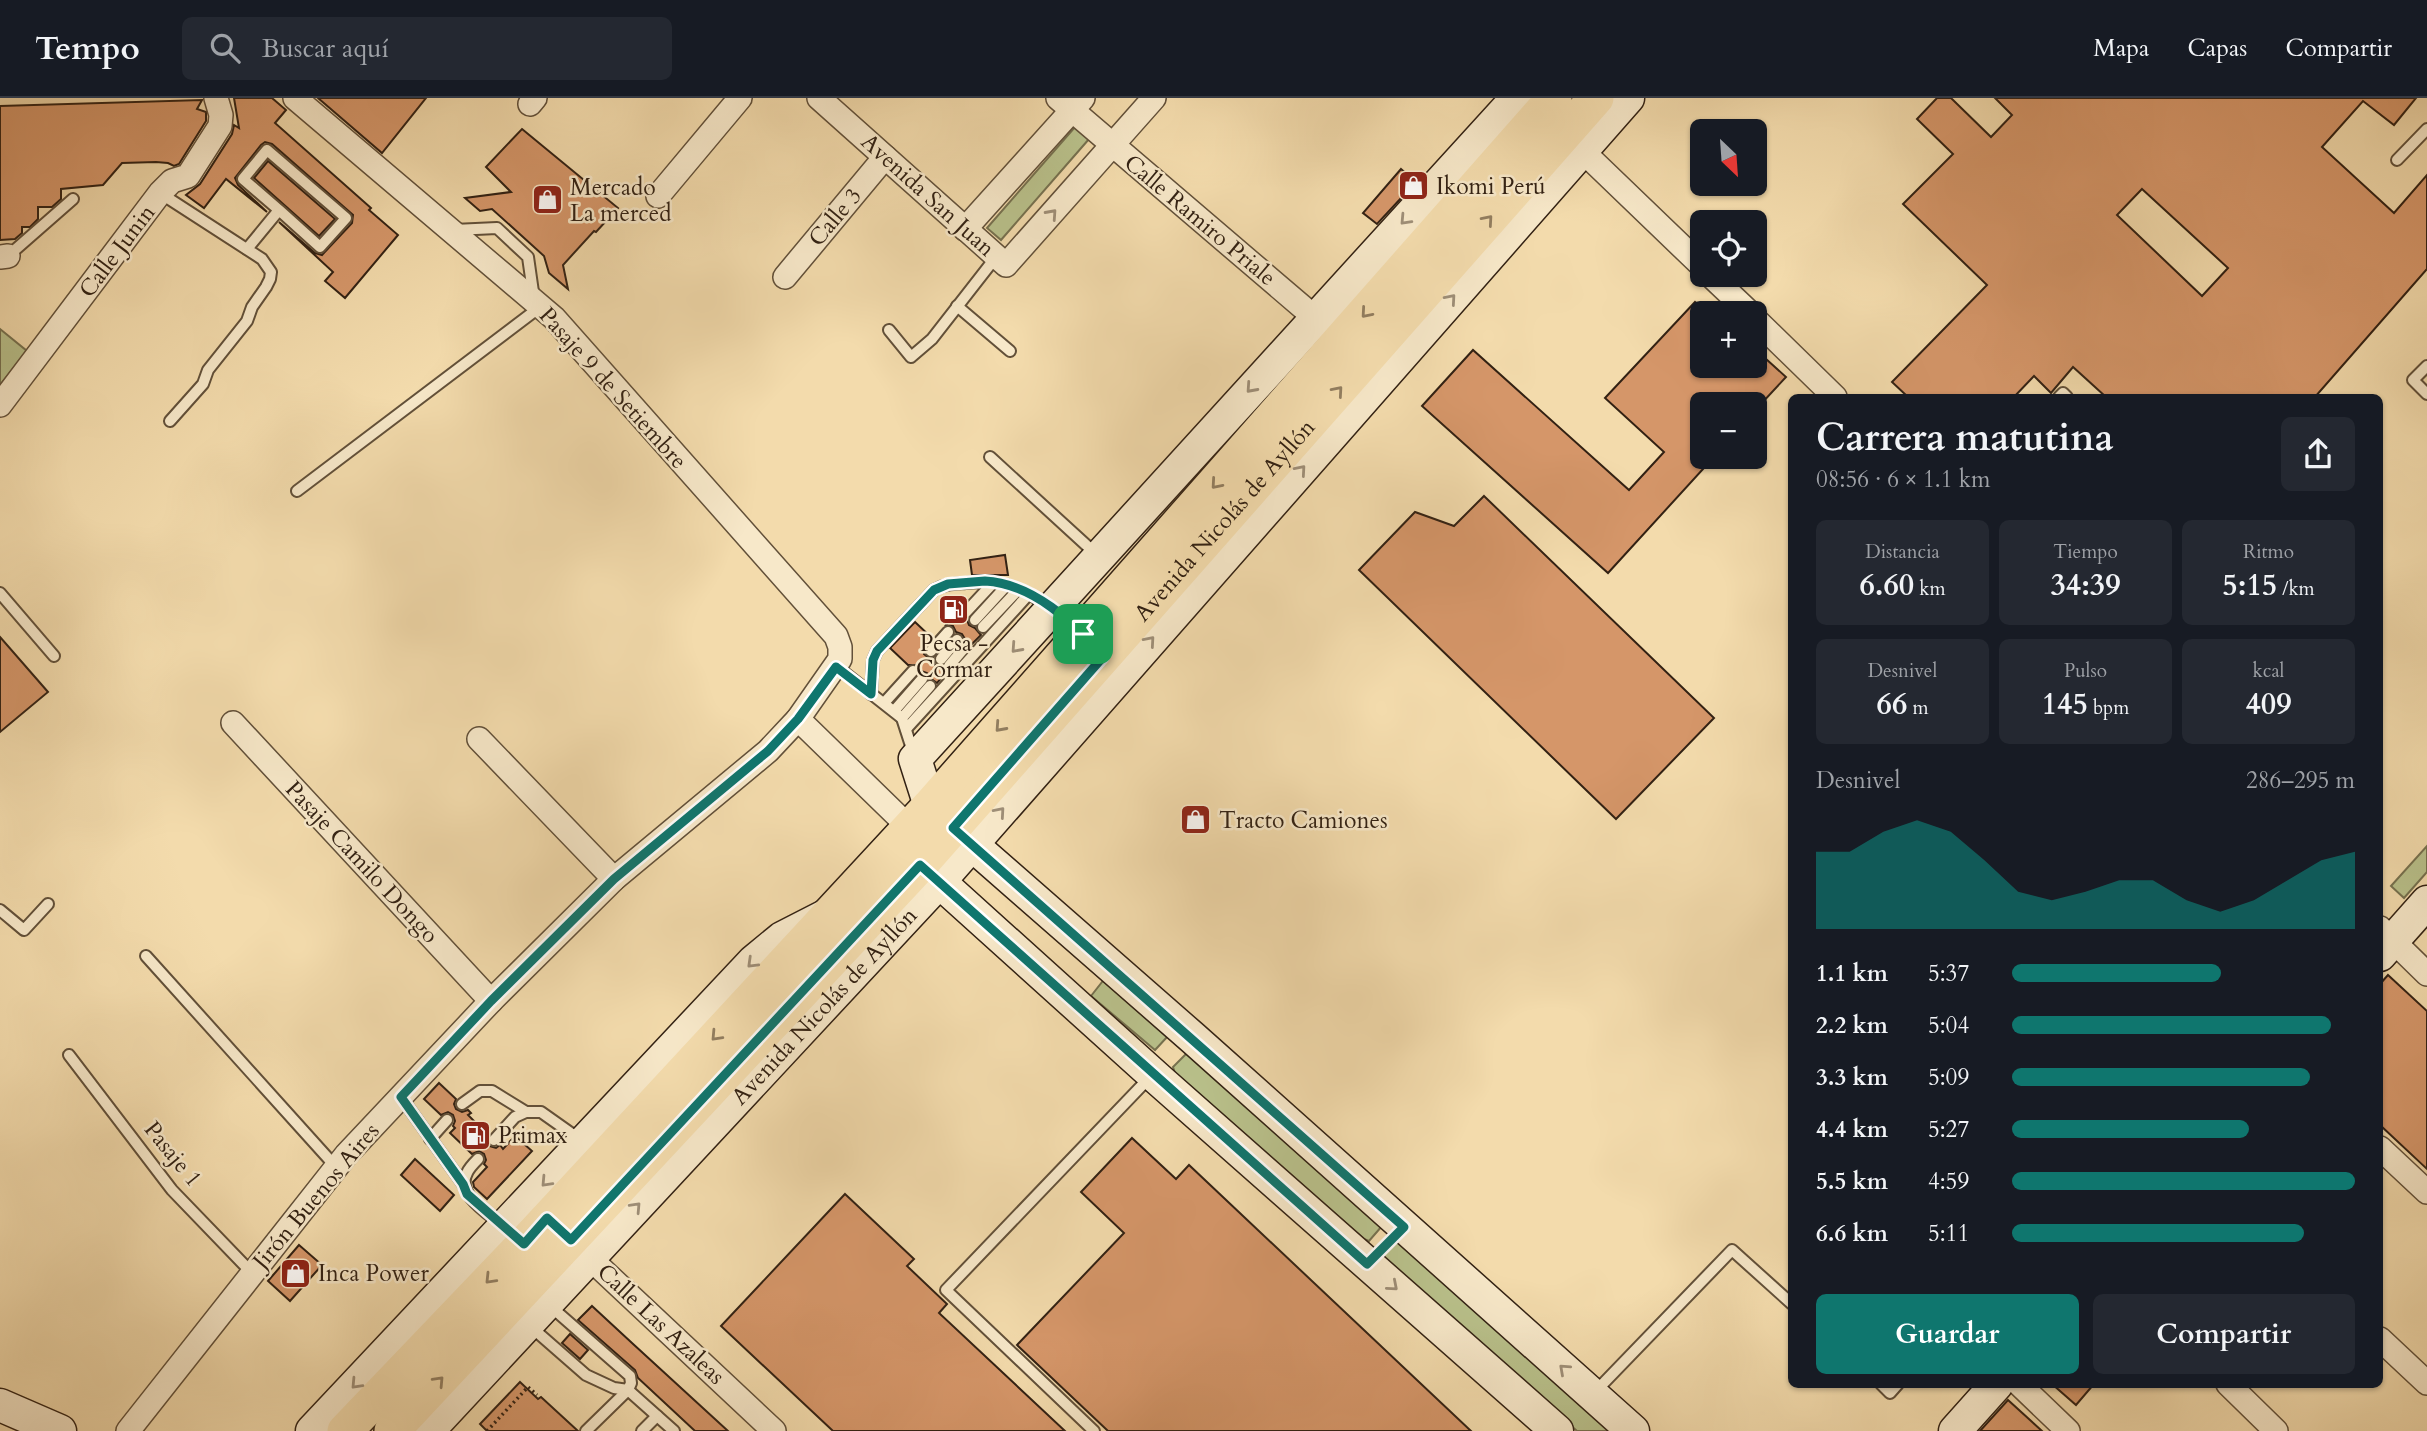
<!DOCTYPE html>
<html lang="es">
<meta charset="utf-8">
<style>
body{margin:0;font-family:Cardo,serif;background:#242831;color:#f1f3f6;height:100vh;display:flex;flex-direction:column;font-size:26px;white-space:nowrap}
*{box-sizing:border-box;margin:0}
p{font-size:23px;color:#9ea1a6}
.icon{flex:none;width:38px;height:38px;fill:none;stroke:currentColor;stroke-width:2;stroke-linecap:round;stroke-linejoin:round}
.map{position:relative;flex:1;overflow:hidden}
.drawer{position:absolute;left:1788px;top:296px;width:595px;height:994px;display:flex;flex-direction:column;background:#171b24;border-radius:10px;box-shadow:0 2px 5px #0004}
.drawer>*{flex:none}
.needle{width:46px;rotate:155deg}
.buttons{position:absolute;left:1690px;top:21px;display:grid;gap:14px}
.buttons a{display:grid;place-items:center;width:77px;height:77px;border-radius:10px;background:#171b24;box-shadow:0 2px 5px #0004;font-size:35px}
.pin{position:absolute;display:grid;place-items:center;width:60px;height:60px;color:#fff;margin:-30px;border-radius:14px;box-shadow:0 4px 10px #0006}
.round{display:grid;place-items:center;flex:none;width:74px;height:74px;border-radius:10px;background:#242831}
.head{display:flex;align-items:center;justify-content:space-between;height:119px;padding:0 28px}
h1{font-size:38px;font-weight:700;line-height:52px}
.metrics{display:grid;grid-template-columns:repeat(3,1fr);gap:10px;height:119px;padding:7px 28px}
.metrics div{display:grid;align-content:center;border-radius:10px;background:#242831;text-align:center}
.metrics b{font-size:30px;font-weight:700}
.metrics small{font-size:19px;font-weight:400}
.metrics p{font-size:19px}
.chart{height:196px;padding:14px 28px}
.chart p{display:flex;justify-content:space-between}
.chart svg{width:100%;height:126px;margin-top:7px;fill:#0f766e;opacity:.7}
.button{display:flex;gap:14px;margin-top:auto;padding:14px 28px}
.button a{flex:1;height:80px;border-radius:10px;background:#0f766e;color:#fff;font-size:28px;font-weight:700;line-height:80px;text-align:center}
.button a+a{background:#242831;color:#f1f3f6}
ul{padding:0 28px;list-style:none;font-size:23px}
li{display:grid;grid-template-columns:112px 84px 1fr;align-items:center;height:52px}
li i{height:18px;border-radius:9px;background:#0f766e}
header{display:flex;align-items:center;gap:42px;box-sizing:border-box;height:98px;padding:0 35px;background:#171b24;border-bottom:2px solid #363941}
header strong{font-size:33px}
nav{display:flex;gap:38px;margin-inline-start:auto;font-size:24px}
.search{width:490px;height:63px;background:#242831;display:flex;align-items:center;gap:18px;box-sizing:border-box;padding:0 24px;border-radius:10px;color:#9ea1a6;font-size:26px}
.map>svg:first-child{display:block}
.green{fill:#b9c18b;stroke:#76714f;stroke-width:2}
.building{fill:#d59669;stroke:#322113;stroke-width:2;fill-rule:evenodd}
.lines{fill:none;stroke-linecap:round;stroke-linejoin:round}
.lane-casing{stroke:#625039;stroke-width:14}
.street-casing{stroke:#625039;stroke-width:26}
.secondary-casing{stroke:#322113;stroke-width:35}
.primary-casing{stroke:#322113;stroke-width:38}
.path{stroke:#322113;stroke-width:3.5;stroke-dasharray:2 3.5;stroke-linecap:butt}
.lane{stroke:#f7e8c9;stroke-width:10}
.street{stroke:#f7e8c9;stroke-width:23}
.secondary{stroke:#f7e8c9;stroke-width:32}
.primary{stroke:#f3dbac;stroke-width:35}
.oneway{stroke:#9e8e77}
.oneway2{stroke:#927e60}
.route-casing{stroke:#fff;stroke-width:14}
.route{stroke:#0f766e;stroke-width:9}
.labels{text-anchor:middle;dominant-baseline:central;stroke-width:5;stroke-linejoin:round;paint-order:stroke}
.poi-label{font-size:23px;fill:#322113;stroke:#f7e8c9;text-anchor:start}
.street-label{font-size:23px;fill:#322113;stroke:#f7e8c9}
</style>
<header>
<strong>Tempo</strong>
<div class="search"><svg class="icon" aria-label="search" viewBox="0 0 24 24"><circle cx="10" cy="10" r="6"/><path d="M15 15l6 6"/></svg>Buscar aquí</div>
<nav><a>Mapa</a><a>Capas</a><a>Compartir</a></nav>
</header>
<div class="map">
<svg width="2427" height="1333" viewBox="0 0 2427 1333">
<rect width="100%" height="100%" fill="#f3dbac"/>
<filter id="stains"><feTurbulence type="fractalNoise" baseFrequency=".00286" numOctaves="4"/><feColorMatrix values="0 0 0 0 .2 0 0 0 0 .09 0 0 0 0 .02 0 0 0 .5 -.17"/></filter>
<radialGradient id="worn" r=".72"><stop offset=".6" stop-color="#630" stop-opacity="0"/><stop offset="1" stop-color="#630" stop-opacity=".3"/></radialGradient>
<!-- green -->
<g class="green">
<polygon points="1075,29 1089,41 1001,142 987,130"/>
<polygon points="0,231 27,253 0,287"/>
<polygon points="2427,748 2427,774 2404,800 2391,788"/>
<polygon points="1106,879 1168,938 1155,952 1091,898"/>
<polygon points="1189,953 1382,1128 1369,1143 1364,1141 1175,975 1173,969"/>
<polygon points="1396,1140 1616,1333 1577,1333 1385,1161 1383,1154"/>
</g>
<!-- building -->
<g class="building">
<polygon points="234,0 272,0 286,12 275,25 371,110 369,112 398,137 345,200 325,183 333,174 279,124 315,155 322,157 352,125 353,117 272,46 265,44 261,47 235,80 238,87 267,114 226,81 204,110 186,97 200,86 232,36 234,27 239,30"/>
<polygon points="318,0 426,0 382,55"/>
<path d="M1937,0H1951L1991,39L2012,17L1995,0H2416L2394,27L2363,3L2322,49L2394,115L2427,77V171L2315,299H2106L2073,269L2051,295L2034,278L2014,299H1908L1892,284L1987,187L1903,106L1953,56L1917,21ZM2142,91L2228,170L2202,198L2117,117Z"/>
<polygon points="202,2 197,11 206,14 206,23 179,66 174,68 168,65 156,64 122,65 103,87 61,91 61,101 52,109 38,109 38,121 30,129 22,129 22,135 15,141 0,142 0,8"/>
<polygon points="522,31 618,110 596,134 594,133 563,167 568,191 549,175 544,158 492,111 480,113 465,100 511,94 486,69"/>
<polygon points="268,63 335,121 319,138 254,80"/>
<polygon points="1401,71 1416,84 1377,126 1363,115"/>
<polygon points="1695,204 1703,212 1703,268 1755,268 1755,251 1786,279 1761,306 1703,306 1703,359 1714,359 1608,475 1422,308 1473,252 1629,392 1664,354 1605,300"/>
<polygon points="1484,398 1714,620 1616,721 1359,472 1415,414 1454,428"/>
<polygon points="1005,457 1008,477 972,477 970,462"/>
<polygon points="958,513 960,519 967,522 969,527 975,530 981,537 972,546 965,541 962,536 956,534 953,528 946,527"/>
<polygon points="915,524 932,540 925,548 924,556 929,560 933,560 935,567 941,569 946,575 937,585 930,580 927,575 921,573 918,567 908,567 890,550"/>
<polygon points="0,539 48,594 0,634"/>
<polygon points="2388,877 2427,913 2427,1071 2380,1027 2380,886"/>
<polygon points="439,985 456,1001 454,1006 456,1011 462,1014 468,1012 471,1015 468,1017 488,1037 486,1044 489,1048 496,1050 500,1047 503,1051 515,1038 532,1053 487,1101 474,1089 473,1084 487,1069 484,1066 486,1062 484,1056 479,1053 472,1056 450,1035 455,1030 453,1028 455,1023 453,1017 448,1014 441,1017 424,1001"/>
<polygon points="1132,1040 1176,1081 1189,1067 1471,1333 1108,1333 1017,1247 1124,1135 1081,1094"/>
<polygon points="415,1061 454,1097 440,1113 401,1077"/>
<polygon points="845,1096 914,1161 907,1168 947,1206 939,1215 1065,1333 833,1333 721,1228"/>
<polygon points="299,1147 322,1167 290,1203 268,1183"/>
<polygon points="592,1208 632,1245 728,1333 695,1333 638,1280 635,1272 578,1222"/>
<polygon points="570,1236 588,1252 580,1261 562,1245"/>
<polygon points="520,1284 538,1301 541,1299 578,1333 487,1333 480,1326"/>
<polygon points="2052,1286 2094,1286 2076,1307"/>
<polygon points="2008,1302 2042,1333 1980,1333"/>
</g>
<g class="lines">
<defs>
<g id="lane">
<polyline points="2397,62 2427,31"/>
<polyline points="160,95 262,161 271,174 270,181 266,189 252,209 247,223 208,272 203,286 170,323"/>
<polyline points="454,132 497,130 528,159 534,201"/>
<polyline points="247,151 279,112 243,81 267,52 346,120 320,149 279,112"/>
<polyline points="8,158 73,101"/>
<polyline points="957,208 1010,253"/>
<polyline points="889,232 911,259 932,241 996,159"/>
<polyline points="2427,268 2413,282 2427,296"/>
<polyline points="2059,299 2063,295 2067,299"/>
<polyline points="990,359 1096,456"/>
<polyline points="297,393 540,209"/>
<polyline points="0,495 54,558"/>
<polyline points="966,514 994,484"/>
<polyline points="975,522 1007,487"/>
<polyline points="983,529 1018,492"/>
<polyline points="931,553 948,534"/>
<polyline points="941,561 957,542"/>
<polyline points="836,568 902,620"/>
<polyline points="949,568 965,549"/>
<path d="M871,596L873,562L877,553L934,492C944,486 954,486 966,485C1015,480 1043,502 1079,532"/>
<polyline points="884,605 913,573"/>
<polyline points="894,613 922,581"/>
<polyline points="906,631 1029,496"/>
<polyline points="914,657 902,620 930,588"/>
<polyline points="0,812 24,832 48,806"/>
<polyline points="146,858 336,1069"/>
<polyline points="69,957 172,1092 252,1175"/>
<polyline points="401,999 463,1086"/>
<polyline points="462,1006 480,993 492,993 526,1014 541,1014 582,1043"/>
<polyline points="430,1041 447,1022"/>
<polyline points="494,1042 515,1019 526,1014"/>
<path d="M478,1061C474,1065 469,1070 467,1075C455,1096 489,1116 503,1128"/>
<polyline points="549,1207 630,1278 631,1285 628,1292 586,1333"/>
<polyline points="530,1228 586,1277 614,1290 628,1292 674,1333"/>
<polyline points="1881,1286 1890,1295 1898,1286"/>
<polyline points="1594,1295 1732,1152 1792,1206"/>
<polyline points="642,1333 657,1318"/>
<polyline points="1094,1333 946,1192 1151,978"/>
</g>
<g id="street">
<polyline points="819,0 1006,167 1154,0"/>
<polyline points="1058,0 1327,230"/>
<polyline points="530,6 535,0"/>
<polyline points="1571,42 1703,169"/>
<polyline points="658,98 740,0"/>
<polyline points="965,131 1083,0"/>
<polyline points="0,159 8,158"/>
<polyline points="1710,177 1750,215"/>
<polyline points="785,179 885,59"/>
<polyline points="1755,221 1835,299"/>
<polyline points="0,307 160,95 172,83 188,78 220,28 221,17 216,0"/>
<polyline points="798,621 910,730"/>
<polyline points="233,625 491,903"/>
<polyline points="479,641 614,781"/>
<polyline points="2380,830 2427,876"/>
<polyline points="2380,1050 2427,1094"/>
<polyline points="580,1151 774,1333"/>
<polyline points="2380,1241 2427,1285"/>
<polyline points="2019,1286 2068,1333"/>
<polyline points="2228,1286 2276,1333"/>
<polyline points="128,1333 346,1057 491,903 614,781 768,653 798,621 840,561 840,549 836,538 554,220 295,0"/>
</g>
<g id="secondary">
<polyline points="1517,0 915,661 930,708 953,730 1193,940 1633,1333"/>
<polyline points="923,769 1158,981 1557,1333"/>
<polyline points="2380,857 2427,804"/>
<polyline points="0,1307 60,1333"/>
<polyline points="312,1333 754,863 782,840 825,818"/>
<path id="s1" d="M428,1333L939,784L1628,0"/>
<polyline points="1955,1333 1997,1286"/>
</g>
<g id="primary">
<polyline points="345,1333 524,1146 930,708 1554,0"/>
<path id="s2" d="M392,1333L920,767L1596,0"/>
</g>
</defs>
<!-- lane casing -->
<use href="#lane" class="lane-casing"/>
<!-- street casing -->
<use href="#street" class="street-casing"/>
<!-- secondary casing -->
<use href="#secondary" class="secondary-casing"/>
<!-- primary casing -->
<use href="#primary" class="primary-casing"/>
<!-- path -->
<polyline class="path" points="487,1333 528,1289 537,1297"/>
<!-- lane -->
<use href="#lane" class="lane"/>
<!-- street -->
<use href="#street" class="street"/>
<!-- secondary -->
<use href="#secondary" class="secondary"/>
<!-- primary -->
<use href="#primary" class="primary"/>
</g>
<!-- one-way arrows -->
<defs><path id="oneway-chevron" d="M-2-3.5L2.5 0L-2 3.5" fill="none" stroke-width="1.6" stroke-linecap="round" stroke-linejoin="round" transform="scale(1.75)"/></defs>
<g class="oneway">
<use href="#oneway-chevron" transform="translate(1052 116) rotate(-48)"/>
<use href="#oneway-chevron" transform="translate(1405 122) rotate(133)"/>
<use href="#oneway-chevron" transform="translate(1451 201) rotate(-49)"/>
<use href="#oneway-chevron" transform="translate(1251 290) rotate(132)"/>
<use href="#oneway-chevron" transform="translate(1301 372) rotate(-49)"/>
<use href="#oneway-chevron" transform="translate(1150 543) rotate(-49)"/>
<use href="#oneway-chevron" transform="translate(1016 550) rotate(132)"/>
<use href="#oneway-chevron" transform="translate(1000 714) rotate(-49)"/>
<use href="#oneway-chevron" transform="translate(752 865) rotate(136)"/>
<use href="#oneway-chevron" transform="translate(546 1084) rotate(133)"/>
<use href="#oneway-chevron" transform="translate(636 1109) rotate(-47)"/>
<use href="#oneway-chevron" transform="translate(1393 1188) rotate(41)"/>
<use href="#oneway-chevron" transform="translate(1564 1271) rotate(-138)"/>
<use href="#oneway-chevron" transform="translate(356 1286) rotate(133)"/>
</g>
<g class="oneway2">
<use href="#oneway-chevron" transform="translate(1488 122) rotate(-49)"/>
<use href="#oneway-chevron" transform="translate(1366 215) rotate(131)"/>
<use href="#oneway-chevron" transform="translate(1338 293) rotate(-49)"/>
<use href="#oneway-chevron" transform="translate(1216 386) rotate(131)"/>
<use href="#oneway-chevron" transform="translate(1000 629) rotate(132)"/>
<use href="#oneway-chevron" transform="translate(716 938) rotate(133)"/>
<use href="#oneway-chevron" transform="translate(490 1181) rotate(134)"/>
<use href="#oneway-chevron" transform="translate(439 1283) rotate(-47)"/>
</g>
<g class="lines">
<defs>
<path id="route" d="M985,483C1034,486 1073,524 1103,559L953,730L1404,1129L1367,1166L920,767L571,1142L547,1120L524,1146L467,1096L463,1086L401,999L491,903L614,781L768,653L798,621L836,569L871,596L873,562L877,553L934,492L948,486Z"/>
</defs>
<!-- route casing -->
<use href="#route" class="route-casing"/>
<!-- route -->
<use href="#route" class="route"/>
</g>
<!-- icons -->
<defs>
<symbol id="shop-square" viewBox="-11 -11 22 22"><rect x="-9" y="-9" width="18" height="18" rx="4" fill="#8f2418" stroke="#f7e8c9"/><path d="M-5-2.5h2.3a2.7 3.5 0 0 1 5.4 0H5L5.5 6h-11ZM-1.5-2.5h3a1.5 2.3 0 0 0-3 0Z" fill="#fff"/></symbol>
<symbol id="fuel-square" viewBox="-11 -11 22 22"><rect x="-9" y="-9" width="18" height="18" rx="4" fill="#8f2418" stroke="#f7e8c9"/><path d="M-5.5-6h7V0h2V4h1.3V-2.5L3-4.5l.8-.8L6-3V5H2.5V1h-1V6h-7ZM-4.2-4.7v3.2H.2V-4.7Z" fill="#fff"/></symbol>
</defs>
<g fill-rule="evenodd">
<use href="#shop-square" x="1396" y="70" width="35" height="35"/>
<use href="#shop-square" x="530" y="84" width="35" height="35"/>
<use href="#fuel-square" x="936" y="494" width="35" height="35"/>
<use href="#shop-square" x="1178" y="704" width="35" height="35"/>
<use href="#fuel-square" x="458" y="1020" width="35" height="35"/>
<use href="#shop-square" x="278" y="1158" width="35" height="35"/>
</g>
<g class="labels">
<!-- poi labels -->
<g class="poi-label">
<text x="1436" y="88">Ikomi Perú</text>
<text x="570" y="89">Mercado<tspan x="570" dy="26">La merced</tspan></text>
<text x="954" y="545" text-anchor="middle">Pecsa -<tspan x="954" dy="26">Cormar</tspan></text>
<text x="1219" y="722">Tracto Camiones</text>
<text x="498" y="1037">Primax</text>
<text x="318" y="1175">Inca Power</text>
</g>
<!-- street labels -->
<g class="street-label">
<text transform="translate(928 97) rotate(42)">Avenida San Juan</text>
<text transform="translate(835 119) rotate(-50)">Calle 3</text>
<text transform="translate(1200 122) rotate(40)">Calle Ramiro Priale</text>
<text transform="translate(117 153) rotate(-53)">Calle Junin</text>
<text transform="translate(613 290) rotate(48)">Pasaje 9 de Setiembre</text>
<text stroke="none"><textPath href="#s2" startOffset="1234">Avenida Nicolás de Ayllón</textPath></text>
<text transform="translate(362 764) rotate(47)">Pasaje Camilo Dongo</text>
<text stroke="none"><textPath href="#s1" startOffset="581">Avenida Nicolás de Ayllón</textPath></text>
<text transform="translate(173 1056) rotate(51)">Pasaje 1</text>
<text transform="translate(316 1098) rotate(-50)">Jirón Buenos Aires</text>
<text transform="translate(661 1226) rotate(43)">Calle Las Azaleas</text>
</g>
</g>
<rect width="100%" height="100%" filter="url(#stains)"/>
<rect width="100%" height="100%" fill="url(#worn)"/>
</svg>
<div class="buttons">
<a><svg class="needle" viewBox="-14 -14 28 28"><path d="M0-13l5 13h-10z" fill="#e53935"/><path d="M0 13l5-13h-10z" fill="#9ea1a6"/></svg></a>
<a><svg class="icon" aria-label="locate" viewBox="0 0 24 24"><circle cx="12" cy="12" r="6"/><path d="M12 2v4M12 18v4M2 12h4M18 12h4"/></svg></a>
<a>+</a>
<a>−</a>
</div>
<div class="pin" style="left:1083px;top:536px;background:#1e9e55"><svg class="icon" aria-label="arrive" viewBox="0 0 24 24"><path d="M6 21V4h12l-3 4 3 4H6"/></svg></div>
<section class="drawer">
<div class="head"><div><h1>Carrera matutina</h1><p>08:56 · 6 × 1.1 km</p></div><a class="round"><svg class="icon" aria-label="share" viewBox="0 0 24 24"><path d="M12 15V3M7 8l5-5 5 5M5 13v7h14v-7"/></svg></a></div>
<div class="metrics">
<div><p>Distancia</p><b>6.60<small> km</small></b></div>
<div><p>Tiempo</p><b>34:39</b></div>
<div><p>Ritmo</p><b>5:15<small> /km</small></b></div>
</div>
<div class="metrics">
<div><p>Desnivel</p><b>66<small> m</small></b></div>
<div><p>Pulso</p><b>145<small> bpm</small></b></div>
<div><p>kcal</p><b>409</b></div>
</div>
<div class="chart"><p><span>Desnivel</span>286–295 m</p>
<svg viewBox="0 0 160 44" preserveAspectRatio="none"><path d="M0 44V17L10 17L20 10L30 6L40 10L50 20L60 31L70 34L80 31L90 27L100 27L110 34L120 38L130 34L140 27L150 20L160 17V44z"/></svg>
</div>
<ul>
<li><b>1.1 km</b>5:37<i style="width:61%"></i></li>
<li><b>2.2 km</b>5:04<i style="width:93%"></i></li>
<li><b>3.3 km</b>5:09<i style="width:87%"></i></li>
<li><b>4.4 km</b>5:27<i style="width:69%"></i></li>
<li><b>5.5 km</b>4:59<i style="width:100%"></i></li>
<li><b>6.6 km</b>5:11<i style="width:85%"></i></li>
</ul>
<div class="button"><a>Guardar</a><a>Compartir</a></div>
</section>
</div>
